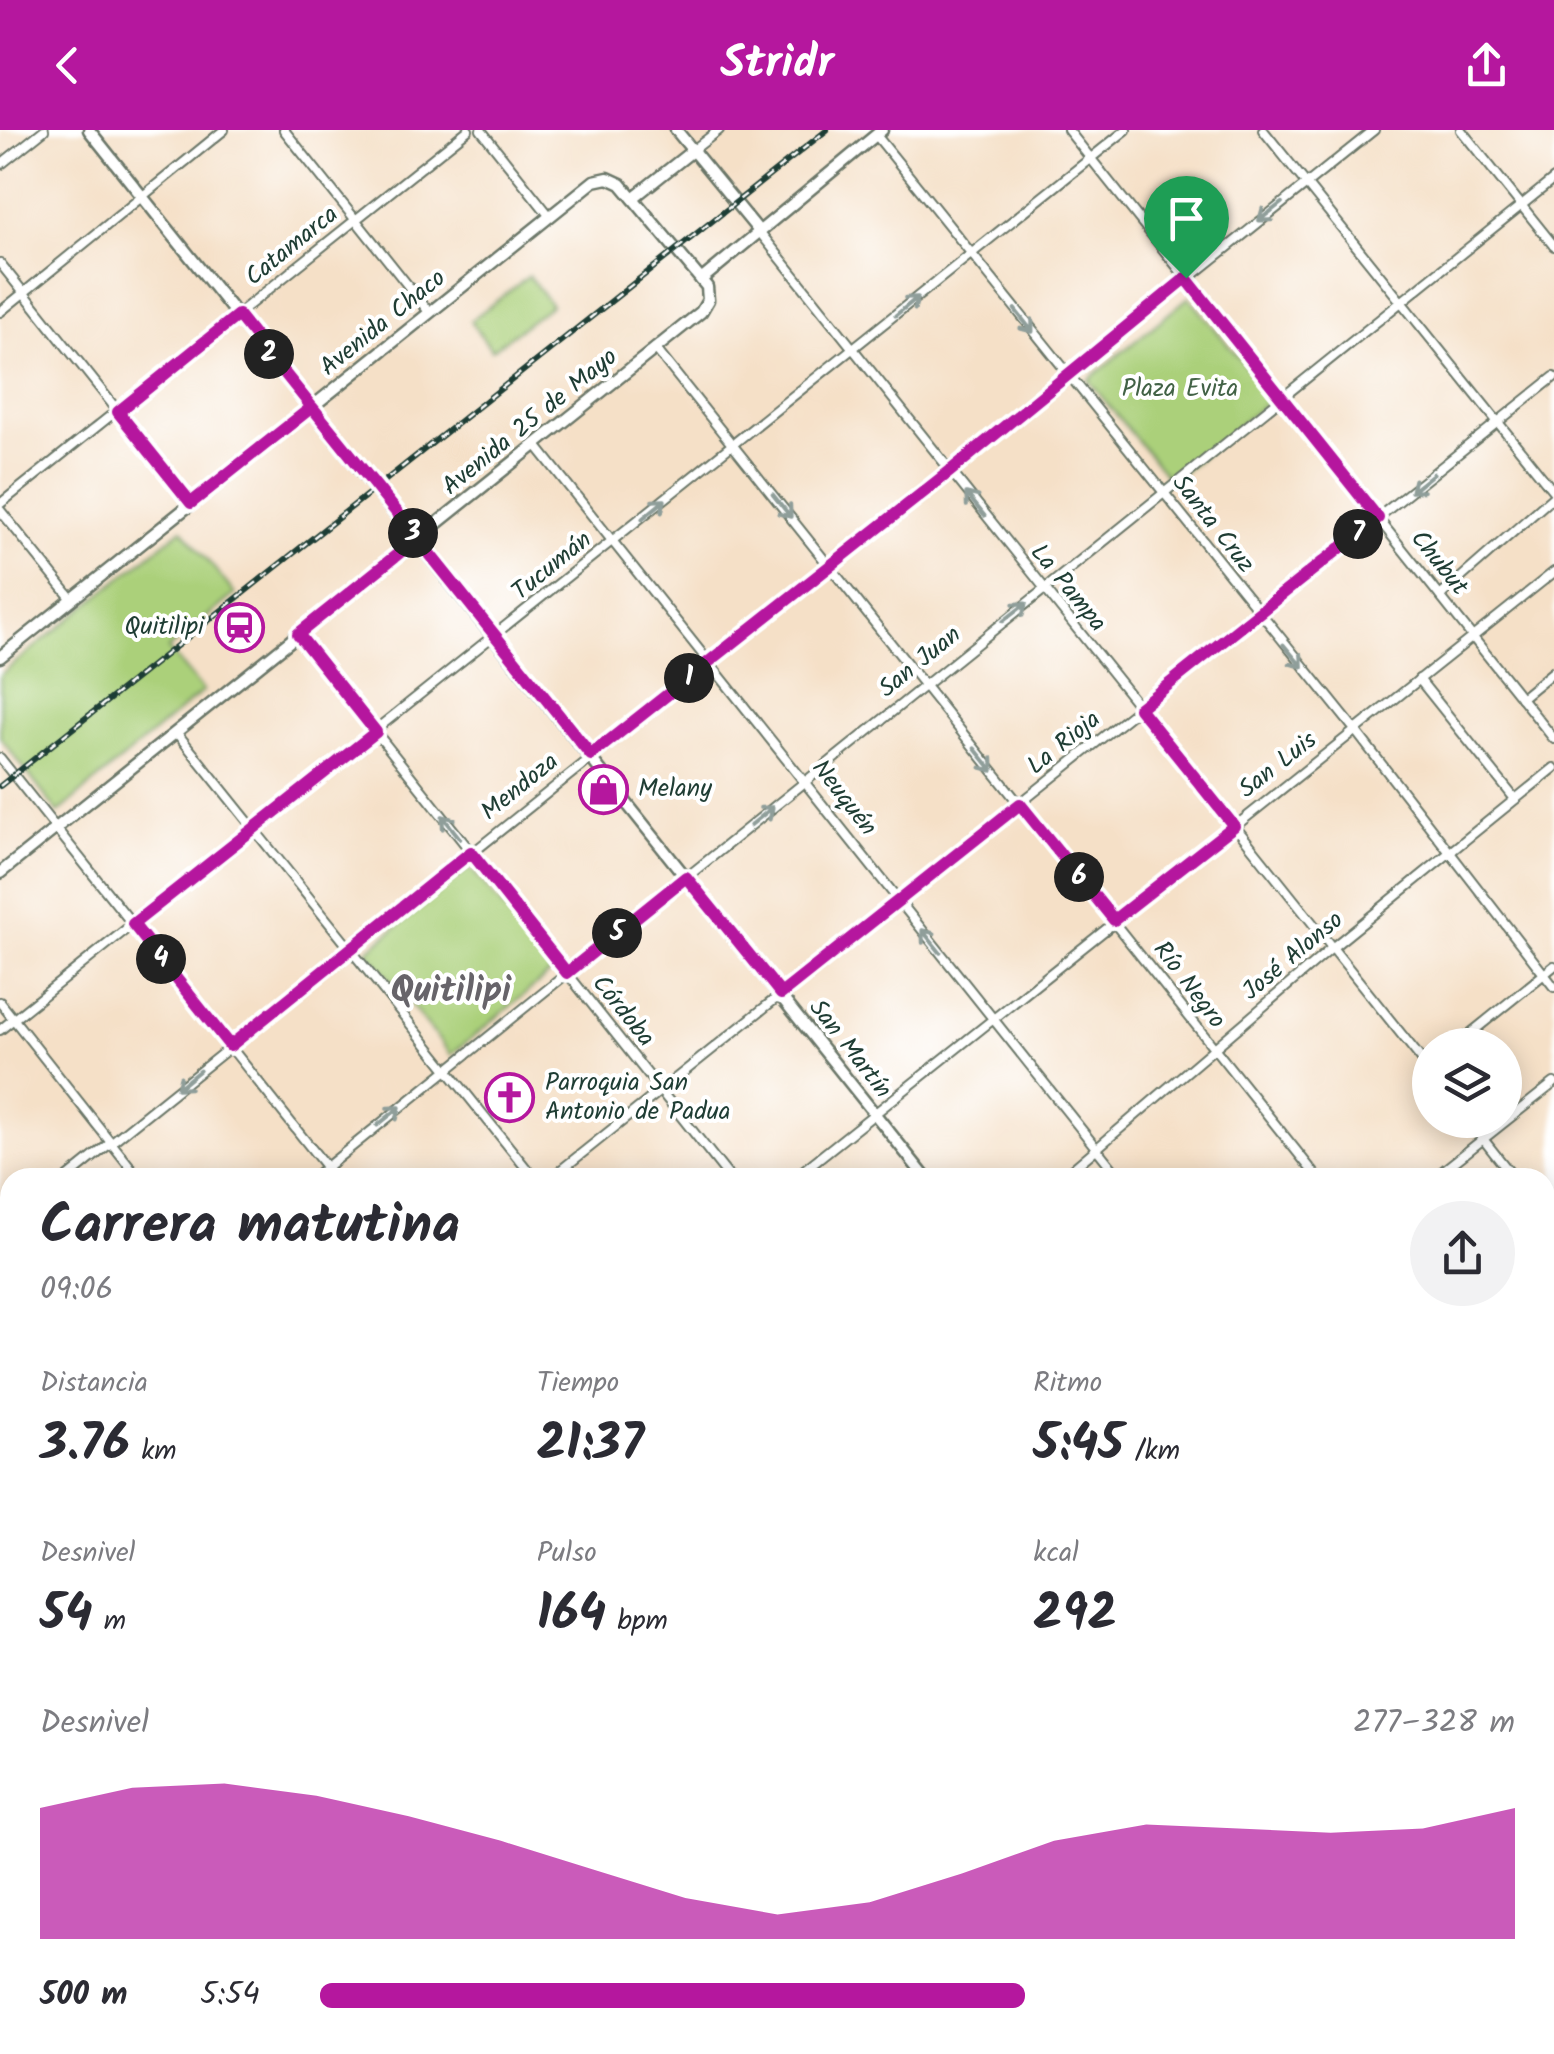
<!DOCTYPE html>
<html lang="es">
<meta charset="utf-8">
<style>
body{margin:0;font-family:Kalam,sans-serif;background:#f2f2f3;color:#2b2b33;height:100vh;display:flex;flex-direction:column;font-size:38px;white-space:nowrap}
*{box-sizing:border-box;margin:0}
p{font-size:32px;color:#7c7c81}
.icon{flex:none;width:55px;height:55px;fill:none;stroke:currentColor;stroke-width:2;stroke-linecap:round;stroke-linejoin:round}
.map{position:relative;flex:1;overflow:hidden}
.drawer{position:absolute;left:0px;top:1038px;width:1555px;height:888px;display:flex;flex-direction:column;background:#fff;border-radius:30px 30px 0 0;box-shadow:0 5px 25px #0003}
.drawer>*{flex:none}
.tools{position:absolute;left:1412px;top:898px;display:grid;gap:20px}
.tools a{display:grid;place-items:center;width:110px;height:110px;border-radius:50%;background:#fff;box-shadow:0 5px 25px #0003;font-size:50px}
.pin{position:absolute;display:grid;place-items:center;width:85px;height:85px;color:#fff;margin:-102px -42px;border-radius:50% 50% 50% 0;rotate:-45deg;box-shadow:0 0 10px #0007}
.pin .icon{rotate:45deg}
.km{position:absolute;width:50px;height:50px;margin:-25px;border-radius:50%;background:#222;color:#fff;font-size:28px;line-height:50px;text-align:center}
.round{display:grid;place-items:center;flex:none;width:105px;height:105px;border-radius:52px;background:#f2f2f3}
.summary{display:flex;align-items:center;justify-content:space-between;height:170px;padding:0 40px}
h1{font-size:55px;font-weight:700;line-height:75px}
.stats{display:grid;grid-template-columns:repeat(3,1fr);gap:15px;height:170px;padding:10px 40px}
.stats div{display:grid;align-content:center}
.stats b{font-size:50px;font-weight:700}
.stats small{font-size:28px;font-weight:400}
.stats p{font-size:28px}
.chart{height:280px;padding:20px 40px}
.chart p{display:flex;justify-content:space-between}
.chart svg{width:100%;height:180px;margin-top:10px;fill:#b5179e;opacity:.7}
ul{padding:0 40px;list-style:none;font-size:32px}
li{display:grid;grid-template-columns:160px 120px 1fr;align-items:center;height:75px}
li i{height:25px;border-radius:12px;background:#b5179e}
header{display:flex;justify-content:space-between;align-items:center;height:130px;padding:0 40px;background:#b5179e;color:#fff;font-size:45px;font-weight:700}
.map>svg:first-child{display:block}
.green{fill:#abd07a;stroke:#658657;stroke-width:2.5}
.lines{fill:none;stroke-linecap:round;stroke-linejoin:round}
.street-casing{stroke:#6a7667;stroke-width:12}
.secondary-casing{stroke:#6a7667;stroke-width:15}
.street{stroke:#fff;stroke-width:8}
.secondary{stroke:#fff;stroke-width:10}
.rail-casing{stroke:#1f3d34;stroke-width:6}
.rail{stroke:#fff;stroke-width:2.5;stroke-dasharray:8;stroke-linecap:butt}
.oneway{stroke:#8f9e9a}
.route-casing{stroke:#fff;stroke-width:20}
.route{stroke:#b5179e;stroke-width:12}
.labels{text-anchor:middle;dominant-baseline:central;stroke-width:8;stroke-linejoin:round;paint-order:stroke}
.street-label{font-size:25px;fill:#1f3d34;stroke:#fff}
.park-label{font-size:25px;fill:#426246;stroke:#fff}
.poi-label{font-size:25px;fill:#1f3d34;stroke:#fff;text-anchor:start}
.district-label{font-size:35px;font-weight:bold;fill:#67646a;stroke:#fff}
</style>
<header><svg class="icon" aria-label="back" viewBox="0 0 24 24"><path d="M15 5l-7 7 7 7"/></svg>Stridr<svg class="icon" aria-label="share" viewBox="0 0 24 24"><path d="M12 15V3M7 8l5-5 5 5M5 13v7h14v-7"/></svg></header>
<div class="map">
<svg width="1554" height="1924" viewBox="0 0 1554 1924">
<rect width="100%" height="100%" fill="#fff"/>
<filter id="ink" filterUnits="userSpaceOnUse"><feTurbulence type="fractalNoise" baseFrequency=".01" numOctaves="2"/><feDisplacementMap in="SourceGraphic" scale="20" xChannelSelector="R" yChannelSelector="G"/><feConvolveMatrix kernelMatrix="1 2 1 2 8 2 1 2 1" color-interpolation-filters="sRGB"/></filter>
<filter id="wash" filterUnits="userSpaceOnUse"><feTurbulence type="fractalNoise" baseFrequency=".0048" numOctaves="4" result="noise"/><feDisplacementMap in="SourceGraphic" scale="40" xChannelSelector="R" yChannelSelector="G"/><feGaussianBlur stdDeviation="2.25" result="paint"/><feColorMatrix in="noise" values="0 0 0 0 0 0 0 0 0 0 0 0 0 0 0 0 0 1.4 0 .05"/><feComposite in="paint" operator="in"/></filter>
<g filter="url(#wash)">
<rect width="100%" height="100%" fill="#f5e0c7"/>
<!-- green -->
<g class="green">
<polygon points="529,146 551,175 492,220 470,191"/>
<polygon points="1189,167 1272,268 1171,352 1088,250"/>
<polygon points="182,399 235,464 168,519 203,561 58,683 0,607 0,545"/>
<polygon points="470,737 554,840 451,925 367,821"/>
</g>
</g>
<g filter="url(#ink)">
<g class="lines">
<defs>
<g id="street">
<polyline points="284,0 429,182"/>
<polyline points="481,0 548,84"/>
<polyline points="1068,0 1554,609"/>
<polyline points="1263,0 1554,362"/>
<polyline points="1461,0 1554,116"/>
<polyline points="876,5 1355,600 1554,857"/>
<polyline points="692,21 719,0"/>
<polyline points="0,35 44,0"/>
<polyline points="758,100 1430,940"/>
<polyline points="0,133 191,373"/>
<polyline points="0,182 224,0"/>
<polyline points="655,218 1318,1048"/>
<polyline points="535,314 1120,1048"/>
<polyline points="0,374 468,0"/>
<polyline points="0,380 71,468"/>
<polyline points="1440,466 1554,366"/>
<polyline points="298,504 730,1048"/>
<polyline points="1419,549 1515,669"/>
<polyline points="1521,568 1554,541"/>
<polyline points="176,602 534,1048"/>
<polyline points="0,628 335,1048"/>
<polyline points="0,872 139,1048"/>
<polyline points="0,900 1126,0"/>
<polyline points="1456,915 1554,836"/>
<polyline points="1468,990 1514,1048"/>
<polyline points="67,1048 1374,0"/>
<polyline points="313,1048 1554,49"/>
<polyline points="551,1048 1554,247"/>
<polyline points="794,1048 1554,442"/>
<polyline points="1062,1048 1333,817 1554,638"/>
<polyline points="1434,1048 1554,953"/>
<polyline points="1545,1086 1554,1097"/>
<polyline points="0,1101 10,1093"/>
<polyline points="0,1120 10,1132"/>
<polyline points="1545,1151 1554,1144"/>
<polyline points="0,1281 10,1293"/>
<polyline points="1545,1332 1554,1343"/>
<polyline points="0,1487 10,1479"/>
<polyline points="0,1529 10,1542"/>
<polyline points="1545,1542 1554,1535"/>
<polyline points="1545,1577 1554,1588"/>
<polyline points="0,1661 1,1662"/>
<polyline points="0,1687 10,1679"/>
<polyline points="1545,1741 1554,1734"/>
<polyline points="0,1879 10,1871"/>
<polyline points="113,1915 120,1924"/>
<polyline points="201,1915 208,1924"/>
<polyline points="507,1915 515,1924"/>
<polyline points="637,1915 644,1924"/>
<polyline points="739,1915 746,1924"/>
<polyline points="1027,1915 1035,1924"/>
<polyline points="1225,1915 1232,1924"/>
<polyline points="1420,1915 1427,1924"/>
<polyline points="40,1924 51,1915"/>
<polyline points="336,1924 348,1915"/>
<polyline points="583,1924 594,1915"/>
<polyline points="824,1924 835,1915"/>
<polyline points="949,1924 960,1915"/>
<polyline points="1075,1924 1086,1915"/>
<polyline points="1319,1924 1331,1915"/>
</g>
<g id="secondary">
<polyline points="89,0 926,1048"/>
<polyline points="676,0 758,100"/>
<polyline points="633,68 692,21"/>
<polyline points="701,150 882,0"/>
<polyline points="0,527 594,51 608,48 621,54 707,157 708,170 701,182 0,743"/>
<polyline points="1545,1823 1554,1834"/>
</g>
</defs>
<!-- street casing -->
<use href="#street" class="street-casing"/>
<!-- secondary casing -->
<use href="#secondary" class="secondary-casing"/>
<!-- street -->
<use href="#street" class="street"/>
<!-- secondary -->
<use href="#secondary" class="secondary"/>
<defs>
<polyline id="rail" points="0,656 827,0"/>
</defs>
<!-- rail casing -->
<use href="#rail" class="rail-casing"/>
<!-- rail -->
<use href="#rail" class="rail"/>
</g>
<!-- one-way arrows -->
<defs><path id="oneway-shaft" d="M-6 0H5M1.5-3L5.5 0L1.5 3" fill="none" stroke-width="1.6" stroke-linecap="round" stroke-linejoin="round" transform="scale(2.5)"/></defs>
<g class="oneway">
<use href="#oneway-shaft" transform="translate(1270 82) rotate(142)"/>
<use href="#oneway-shaft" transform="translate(907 176) rotate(-39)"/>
<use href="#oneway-shaft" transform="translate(1024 191) rotate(52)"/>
<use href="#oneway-shaft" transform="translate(1422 353) rotate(141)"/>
<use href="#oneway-shaft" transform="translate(975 374) rotate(-129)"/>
<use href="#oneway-shaft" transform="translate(782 376) rotate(51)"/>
<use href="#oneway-shaft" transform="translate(654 379) rotate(-39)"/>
<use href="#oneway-shaft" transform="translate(1015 482) rotate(-38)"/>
<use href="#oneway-shaft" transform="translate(1293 526) rotate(50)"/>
<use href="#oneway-shaft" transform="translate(984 630) rotate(51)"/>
<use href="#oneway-shaft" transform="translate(762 686) rotate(-39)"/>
<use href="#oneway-shaft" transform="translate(451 697) rotate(-128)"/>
<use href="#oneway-shaft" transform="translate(931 811) rotate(-129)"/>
<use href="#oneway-shaft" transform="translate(188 950) rotate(141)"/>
<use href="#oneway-shaft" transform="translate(389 986) rotate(-39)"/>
</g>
</g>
<g class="lines" filter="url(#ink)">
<defs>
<path id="route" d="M1186,148L949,342L591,625C473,478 356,331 238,185L118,282L191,373L312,277L418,408L298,504L376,602L133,794L230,916L471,722L567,843L686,747L781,864L1020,674L1114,790L1234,696L1139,578L1378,388L1186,148"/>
</defs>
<!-- route casing -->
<use href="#route" class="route-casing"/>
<!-- route -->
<use href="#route" class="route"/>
</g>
<!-- icons -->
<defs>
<symbol id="station-ring" viewBox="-11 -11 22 22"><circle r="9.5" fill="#fff" stroke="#b5179e" stroke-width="1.5"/><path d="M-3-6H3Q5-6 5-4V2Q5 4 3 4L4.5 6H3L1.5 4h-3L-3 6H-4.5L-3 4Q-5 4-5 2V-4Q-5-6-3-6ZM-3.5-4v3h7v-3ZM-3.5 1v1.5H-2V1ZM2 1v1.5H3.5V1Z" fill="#b5179e"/></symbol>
<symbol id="shop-ring" viewBox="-11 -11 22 22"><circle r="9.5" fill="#fff" stroke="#b5179e" stroke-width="1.5"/><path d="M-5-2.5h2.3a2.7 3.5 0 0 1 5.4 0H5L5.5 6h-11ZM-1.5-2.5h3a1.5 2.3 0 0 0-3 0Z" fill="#b5179e"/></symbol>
<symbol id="church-ring" viewBox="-11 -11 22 22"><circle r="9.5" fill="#fff" stroke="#b5179e" stroke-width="1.5"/><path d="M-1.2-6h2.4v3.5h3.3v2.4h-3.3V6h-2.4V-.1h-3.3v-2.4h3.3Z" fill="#b5179e"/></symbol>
</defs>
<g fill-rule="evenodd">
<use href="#station-ring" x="212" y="470" width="55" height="55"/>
<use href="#shop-ring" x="576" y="632" width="55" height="55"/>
<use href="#church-ring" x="482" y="940" width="55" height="55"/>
</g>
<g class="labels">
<!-- street labels -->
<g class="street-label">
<text transform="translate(292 116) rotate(-39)">Catamarca</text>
<text transform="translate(383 193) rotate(-39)">Avenida Chaco</text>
<text transform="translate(530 292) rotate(-39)">Avenida 25 de Mayo</text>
<text transform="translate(1213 394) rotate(52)">Santa Cruz</text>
<text transform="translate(1439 433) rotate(51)">Chubut</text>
<text transform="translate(552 436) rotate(-39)">Tucumán</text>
<text transform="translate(1068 458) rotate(51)">La Pampa</text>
<text transform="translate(920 532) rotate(-39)">San Juan</text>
<text transform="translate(1064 613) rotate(-39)">La Rioja</text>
<text transform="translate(1278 635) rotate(-38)">San Luis</text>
<text transform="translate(520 657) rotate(-39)">Mendoza</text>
<text transform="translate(844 668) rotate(52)">Neuquén</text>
<text transform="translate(1293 826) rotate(-40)">José Alonso</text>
<text transform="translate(1189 855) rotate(53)">Río Negro</text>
<text transform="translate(623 881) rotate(51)">Córdoba</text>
<text transform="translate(850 919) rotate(52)">San Martín</text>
</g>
<!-- park labels -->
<g class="park-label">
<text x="1180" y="259">Plaza Evita</text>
</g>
<!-- poi labels -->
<g class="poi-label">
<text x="204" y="497" text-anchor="end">Quitilipi</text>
<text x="638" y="659">Melany</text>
<text x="545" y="953">Parroquia San<tspan x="545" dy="29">Antonio de Padua</tspan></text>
</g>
<!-- district labels -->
<g class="district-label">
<text x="451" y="862">Quitilipi</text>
</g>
</g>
</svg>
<div class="tools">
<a><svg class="icon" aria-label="layers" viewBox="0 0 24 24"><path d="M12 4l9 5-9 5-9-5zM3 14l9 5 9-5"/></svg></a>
</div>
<div class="pin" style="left:1186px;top:148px;background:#1e9e55"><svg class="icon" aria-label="arrive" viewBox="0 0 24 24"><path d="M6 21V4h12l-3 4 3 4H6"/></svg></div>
<b class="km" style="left:689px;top:548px">1</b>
<b class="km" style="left:269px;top:224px">2</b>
<b class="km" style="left:413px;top:403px">3</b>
<b class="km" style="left:161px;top:829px">4</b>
<b class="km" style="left:617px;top:803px">5</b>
<b class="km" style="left:1079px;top:747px">6</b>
<b class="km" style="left:1358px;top:404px">7</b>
<section class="drawer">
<div class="summary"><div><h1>Carrera matutina</h1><p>09:06</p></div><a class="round"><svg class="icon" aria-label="share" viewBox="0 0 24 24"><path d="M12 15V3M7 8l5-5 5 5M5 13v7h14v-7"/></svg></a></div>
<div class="stats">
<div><p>Distancia</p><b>3.76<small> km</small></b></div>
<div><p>Tiempo</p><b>21:37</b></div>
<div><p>Ritmo</p><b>5:45<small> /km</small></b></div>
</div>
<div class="stats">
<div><p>Desnivel</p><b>54<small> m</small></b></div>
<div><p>Pulso</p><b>164<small> bpm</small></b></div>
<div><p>kcal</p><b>292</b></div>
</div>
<div class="chart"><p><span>Desnivel</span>277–328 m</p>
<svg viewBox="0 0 160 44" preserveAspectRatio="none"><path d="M0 44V12L10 7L20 6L30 9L40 14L50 20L60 27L70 34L80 38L90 35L100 28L110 20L120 16L130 17L140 18L150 17L160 12V44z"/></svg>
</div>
<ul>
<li><b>500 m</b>5:54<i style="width:59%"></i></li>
</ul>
</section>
</div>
